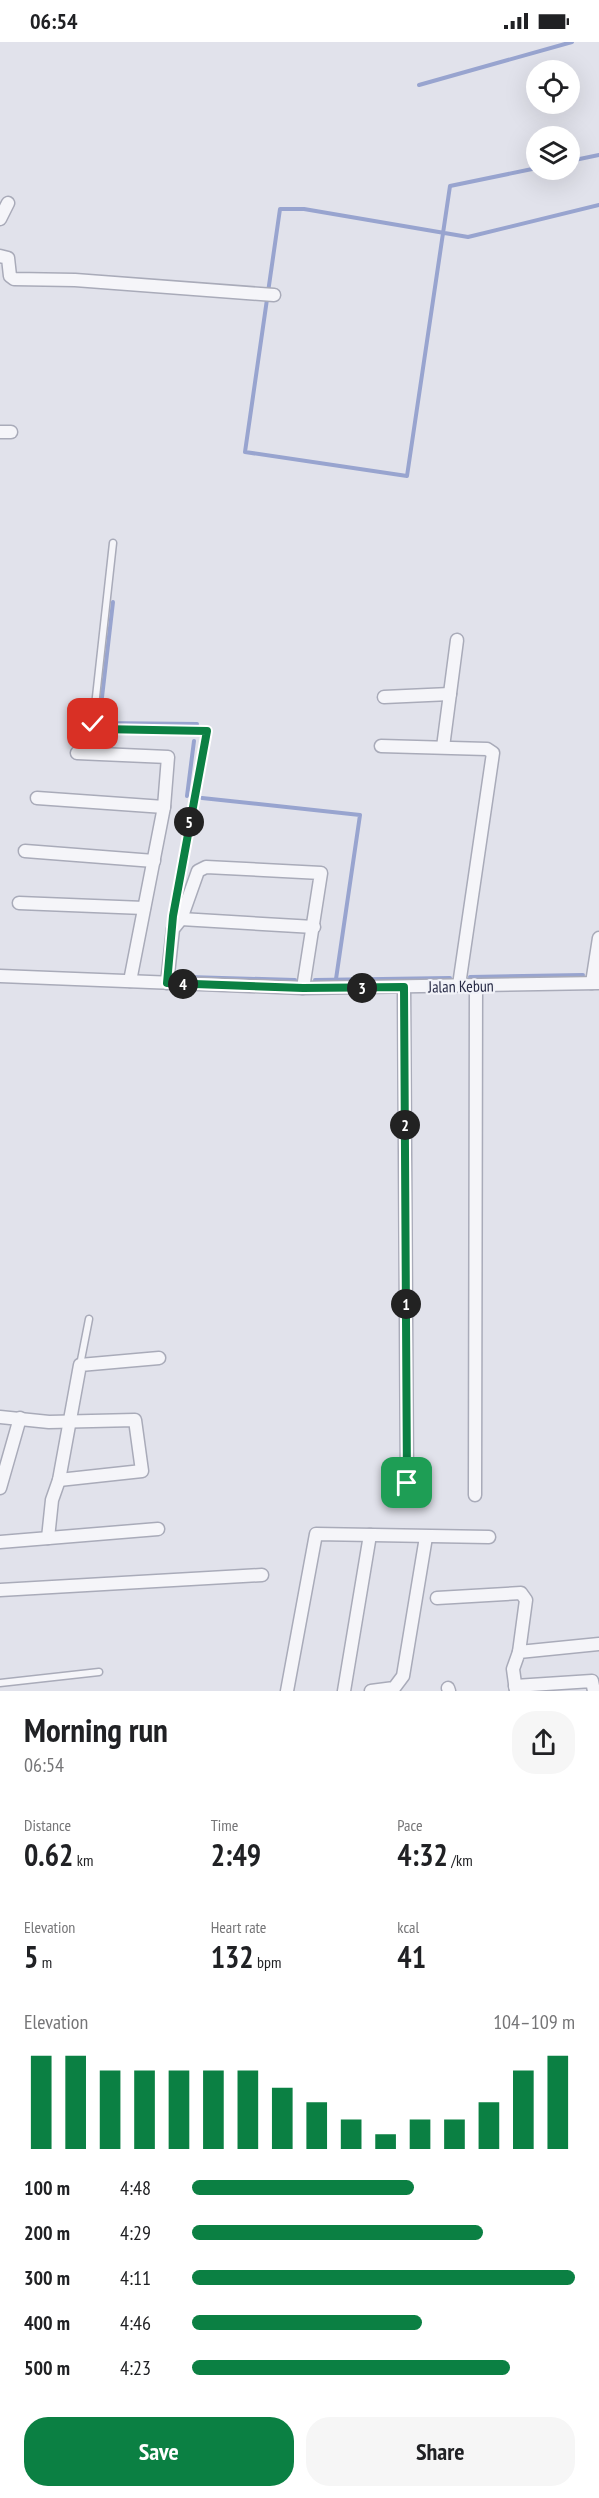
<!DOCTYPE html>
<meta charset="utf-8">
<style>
body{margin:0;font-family:"PT Sans Narrow",sans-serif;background:#f6f6f6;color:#202124;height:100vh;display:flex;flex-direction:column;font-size:22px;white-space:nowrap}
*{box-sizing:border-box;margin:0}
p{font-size:20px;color:#757577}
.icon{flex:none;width:33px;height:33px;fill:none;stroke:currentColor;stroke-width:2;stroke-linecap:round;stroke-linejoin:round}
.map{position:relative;height:1649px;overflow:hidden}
.side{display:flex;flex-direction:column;background:#fff;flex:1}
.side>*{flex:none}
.buttons{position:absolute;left:526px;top:18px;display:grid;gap:12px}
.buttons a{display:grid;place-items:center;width:54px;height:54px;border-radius:50%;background:#fff;box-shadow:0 6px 24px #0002;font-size:30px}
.pin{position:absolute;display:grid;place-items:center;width:51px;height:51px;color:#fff;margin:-26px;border-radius:12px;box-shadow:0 3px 9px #0006}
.km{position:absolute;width:30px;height:30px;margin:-15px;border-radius:50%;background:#222;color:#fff;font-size:16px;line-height:30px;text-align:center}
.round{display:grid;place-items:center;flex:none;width:63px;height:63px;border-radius:24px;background:#f6f6f6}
.summary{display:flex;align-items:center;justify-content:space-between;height:102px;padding:0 24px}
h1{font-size:33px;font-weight:800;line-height:45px}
.stats{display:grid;grid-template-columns:repeat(3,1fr);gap:9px;height:102px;padding:6px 24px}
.stats div{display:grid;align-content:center}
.stats b{font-size:30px;font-weight:800}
.stats small{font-size:16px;font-weight:400}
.stats p{font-size:16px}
.chart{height:168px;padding:12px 24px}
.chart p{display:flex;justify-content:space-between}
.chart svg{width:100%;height:108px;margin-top:6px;stroke:#0b8043;stroke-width:6}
.action{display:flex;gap:12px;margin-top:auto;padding:12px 24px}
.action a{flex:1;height:69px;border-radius:24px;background:#0b8043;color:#fff;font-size:24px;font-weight:800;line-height:69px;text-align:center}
.action a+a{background:#f6f6f6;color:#202124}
ul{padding:0 24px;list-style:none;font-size:20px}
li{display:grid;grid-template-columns:96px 72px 1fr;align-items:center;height:45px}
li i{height:15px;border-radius:8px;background:#0b8043}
.status{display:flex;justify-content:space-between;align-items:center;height:42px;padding:0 30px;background:#fff;direction:ltr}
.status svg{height:16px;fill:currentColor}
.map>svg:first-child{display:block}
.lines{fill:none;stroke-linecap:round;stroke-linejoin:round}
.stream{stroke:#98a4cf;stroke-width:4}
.service-casing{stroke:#a9abb9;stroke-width:9}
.minor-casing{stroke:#a9abb9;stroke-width:15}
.service{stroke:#f5f5f9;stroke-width:6}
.minor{stroke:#f5f5f9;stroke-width:12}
.route-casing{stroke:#fff;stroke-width:12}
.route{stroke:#0b8043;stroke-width:8}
.labels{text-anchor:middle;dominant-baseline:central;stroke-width:4.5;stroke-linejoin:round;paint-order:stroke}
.street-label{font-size:16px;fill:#272a45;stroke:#f1f2f8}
</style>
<div class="status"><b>06:54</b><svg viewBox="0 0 49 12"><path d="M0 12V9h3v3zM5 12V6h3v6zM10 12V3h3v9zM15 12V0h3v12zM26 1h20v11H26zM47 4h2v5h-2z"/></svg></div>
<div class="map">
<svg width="599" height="1649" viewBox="0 0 599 1649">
<rect width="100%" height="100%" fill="#e1e2eb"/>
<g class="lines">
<!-- stream -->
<g class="stream">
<polyline points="419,43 572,0"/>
<polyline points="570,119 599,113"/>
<polyline points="537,126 450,144 407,434 245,410 280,167 304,167 468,195 599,163"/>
<polyline points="113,560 99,681 197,682"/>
<polyline points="187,754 194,699"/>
<polyline points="202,756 360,773 336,937"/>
<polyline points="188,935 295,938"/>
<polyline points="470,935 583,933"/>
<polyline points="315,938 450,936"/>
</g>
<defs>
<g id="service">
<polyline points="113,501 93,682 99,687 207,689 181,826 173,885"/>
<polyline points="80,1323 89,1277"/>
<polyline points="0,1641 99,1630"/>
</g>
<g id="minor">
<polyline points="0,177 8,161"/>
<polyline points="0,214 8,216 10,234 14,237 75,238 274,253"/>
<polyline points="0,390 11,390"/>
<polyline points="384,655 450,652"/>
<polyline points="381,704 487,707 493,711 459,943"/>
<polyline points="443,705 457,598"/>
<polyline points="77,711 168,715 164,765 130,939"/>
<polyline points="37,756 164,765"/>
<polyline points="25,809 154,819"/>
<polyline points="19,861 144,866"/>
<polyline points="181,877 314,885"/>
<polyline points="0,934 303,946 599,941"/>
<polyline points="167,941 173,887 181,877 198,829 206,825 321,831 303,946"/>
<polyline points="592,941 599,896"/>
<polyline points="404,945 407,1441"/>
<polyline points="0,1375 49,1380 135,1378 142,1429 59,1438"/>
<polyline points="0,1446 20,1376"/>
<polyline points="475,1453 476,944"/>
<polyline points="48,1496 52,1458 59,1438 80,1323 159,1316"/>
<polyline points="0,1500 158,1487"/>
<polyline points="0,1548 262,1533"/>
<polyline points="437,1556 521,1551 526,1558 519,1610"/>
<polyline points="515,1644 592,1639 594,1649"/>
<polyline points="448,1646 449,1649"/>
<polyline points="287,1649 316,1492 489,1495"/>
<polyline points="344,1649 370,1493"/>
<polyline points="371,1649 394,1646 403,1634 426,1495"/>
<polyline points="516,1649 513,1627 519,1610 599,1602"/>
</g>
</defs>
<!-- service casing -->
<use href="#service" class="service-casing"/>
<!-- minor casing -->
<use href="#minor" class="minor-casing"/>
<!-- service -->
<use href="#service" class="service"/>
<!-- minor -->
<use href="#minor" class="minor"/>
</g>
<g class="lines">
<defs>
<polyline id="route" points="93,682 99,687 207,689 173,874 167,941 303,946 404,945 407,1441"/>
</defs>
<!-- route casing -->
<use href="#route" class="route-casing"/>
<!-- route -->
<use href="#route" class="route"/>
</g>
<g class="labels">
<!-- street labels -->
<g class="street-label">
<text transform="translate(461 944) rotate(-1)">Jalan Kebun</text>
</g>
</g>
</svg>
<div class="buttons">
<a><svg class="icon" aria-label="locate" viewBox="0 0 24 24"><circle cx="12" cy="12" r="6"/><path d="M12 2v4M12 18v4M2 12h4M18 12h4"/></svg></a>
<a><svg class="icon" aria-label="layers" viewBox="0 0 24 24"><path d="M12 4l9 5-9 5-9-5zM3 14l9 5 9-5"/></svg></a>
</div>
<div class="pin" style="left:407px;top:1441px;background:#1e9e55"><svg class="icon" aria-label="arrive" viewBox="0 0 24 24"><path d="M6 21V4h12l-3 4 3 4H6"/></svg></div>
<div class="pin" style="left:93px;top:682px;background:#d93025"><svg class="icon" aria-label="check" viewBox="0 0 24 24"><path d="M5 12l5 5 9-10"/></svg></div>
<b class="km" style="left:406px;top:1262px">1</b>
<b class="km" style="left:405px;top:1083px">2</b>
<b class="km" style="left:362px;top:946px">3</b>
<b class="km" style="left:183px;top:942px">4</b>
<b class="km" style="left:189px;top:780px">5</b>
</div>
<section class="side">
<div class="summary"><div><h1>Morning run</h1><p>06:54</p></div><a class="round"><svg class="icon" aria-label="share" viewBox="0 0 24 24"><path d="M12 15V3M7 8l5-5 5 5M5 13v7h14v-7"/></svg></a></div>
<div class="stats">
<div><p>Distance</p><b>0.62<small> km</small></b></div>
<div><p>Time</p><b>2:49</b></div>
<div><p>Pace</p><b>4:32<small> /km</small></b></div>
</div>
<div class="stats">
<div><p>Elevation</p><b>5<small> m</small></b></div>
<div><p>Heart rate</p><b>132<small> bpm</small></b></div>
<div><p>kcal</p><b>41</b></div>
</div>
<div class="chart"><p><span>Elevation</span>104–109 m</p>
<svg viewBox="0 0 160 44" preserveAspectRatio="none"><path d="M5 44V6M15 44V6M25 44V12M35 44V12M45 44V12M55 44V12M65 44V12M75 44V19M85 44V25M95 44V32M105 44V38M115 44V32M125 44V32M135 44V25M145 44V12M155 44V6"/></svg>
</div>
<ul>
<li><b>100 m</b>4:48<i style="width:58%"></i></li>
<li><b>200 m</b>4:29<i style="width:76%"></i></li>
<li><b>300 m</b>4:11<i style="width:100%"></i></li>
<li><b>400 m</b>4:46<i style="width:60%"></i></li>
<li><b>500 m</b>4:23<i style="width:83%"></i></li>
</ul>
<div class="action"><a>Save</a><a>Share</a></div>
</section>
